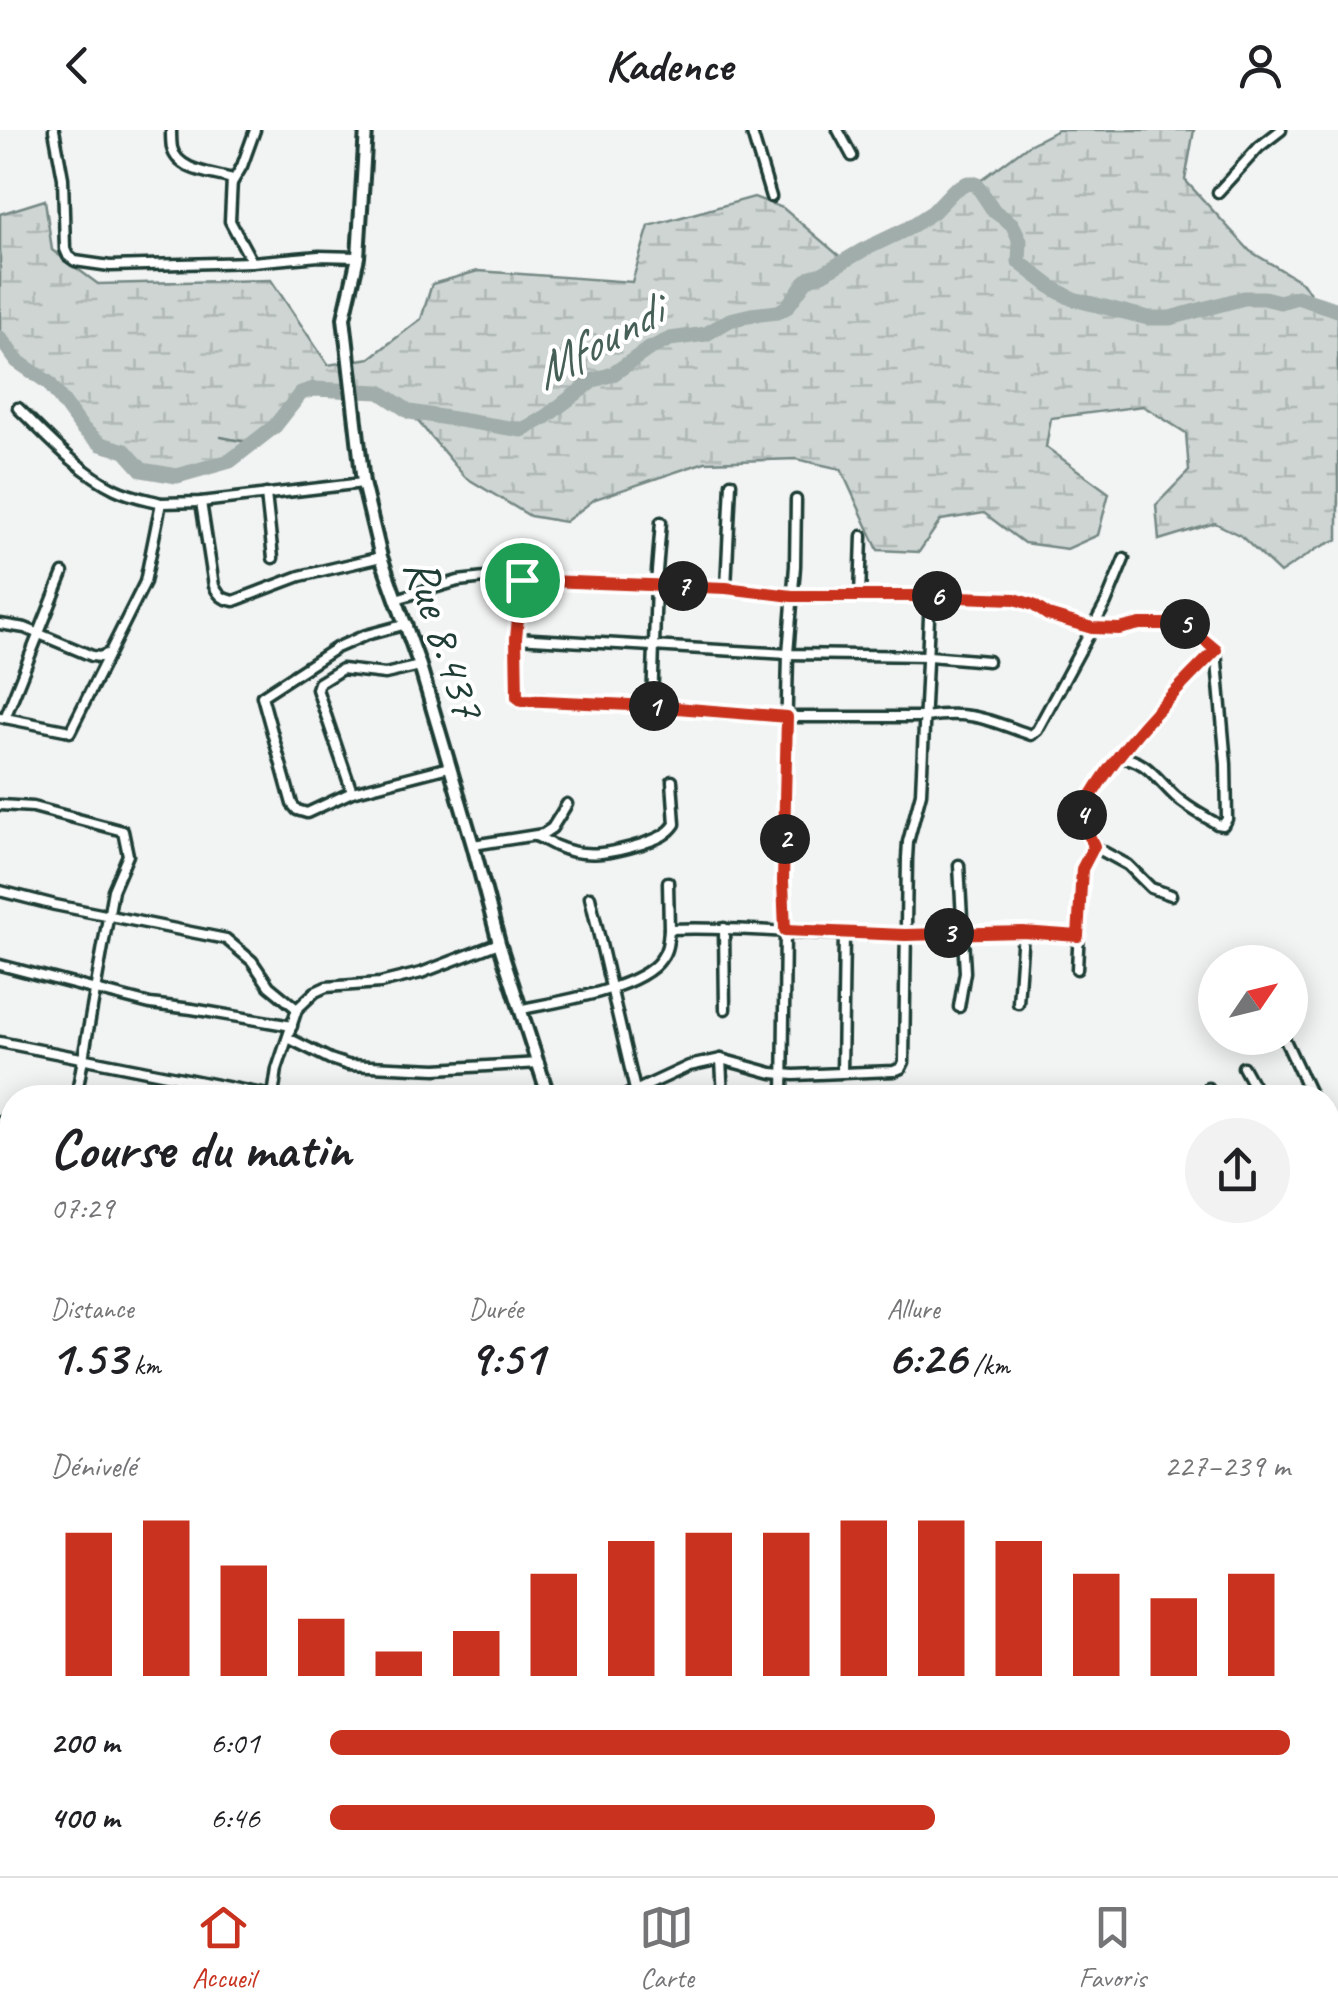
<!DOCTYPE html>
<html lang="fr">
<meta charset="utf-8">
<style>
body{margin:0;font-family:Caveat,sans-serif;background:#f2f2f2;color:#202124;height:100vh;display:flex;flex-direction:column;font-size:38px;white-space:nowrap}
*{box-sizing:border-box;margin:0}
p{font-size:32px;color:#757577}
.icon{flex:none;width:55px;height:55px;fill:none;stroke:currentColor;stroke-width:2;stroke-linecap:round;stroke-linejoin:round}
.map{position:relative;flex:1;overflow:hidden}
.details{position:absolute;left:0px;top:955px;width:1340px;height:792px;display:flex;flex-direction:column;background:#fff;border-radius:40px 40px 0 0;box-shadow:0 5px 25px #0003}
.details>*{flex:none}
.needle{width:65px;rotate:55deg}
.controls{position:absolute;left:1198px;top:815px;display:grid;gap:20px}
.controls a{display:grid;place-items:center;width:110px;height:110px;border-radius:50%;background:#fff;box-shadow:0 5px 25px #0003;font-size:50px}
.pin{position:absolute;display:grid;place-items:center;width:85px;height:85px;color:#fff;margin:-42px;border:5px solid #fff;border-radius:50%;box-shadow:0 2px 10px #0007}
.km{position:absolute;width:50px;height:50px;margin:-25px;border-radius:50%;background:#222;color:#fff;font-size:28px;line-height:50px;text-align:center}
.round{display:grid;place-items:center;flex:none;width:105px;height:105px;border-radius:52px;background:#f2f2f2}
.head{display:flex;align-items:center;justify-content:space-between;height:170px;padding:0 50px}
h1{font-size:55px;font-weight:600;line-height:75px}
.figures{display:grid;grid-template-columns:repeat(3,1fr);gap:15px;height:170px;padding:10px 50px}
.figures div{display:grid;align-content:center}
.figures b{font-size:50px;font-weight:600}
.figures small{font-size:28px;font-weight:400}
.figures p{font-size:28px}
.chart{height:280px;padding:20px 50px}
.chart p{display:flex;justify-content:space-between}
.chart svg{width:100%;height:180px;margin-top:10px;stroke:#c8321e;stroke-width:6}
ul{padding:0 50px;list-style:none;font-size:32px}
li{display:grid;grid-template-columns:160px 120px 1fr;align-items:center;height:75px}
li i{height:25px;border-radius:12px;background:#c8321e}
header{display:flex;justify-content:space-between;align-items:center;height:130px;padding:0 50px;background:#fff;font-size:45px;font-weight:600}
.tab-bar{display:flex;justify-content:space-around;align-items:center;height:140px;border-top:2px solid #e0e0e0;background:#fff;font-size:28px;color:#757577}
.tab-bar a{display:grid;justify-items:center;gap:5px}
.tab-bar .active{color:#c8321e}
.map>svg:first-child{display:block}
.wetland{fill:url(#wetland-marsh);stroke:#768984;stroke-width:2.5}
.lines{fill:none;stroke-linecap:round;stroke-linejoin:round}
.stream{stroke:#6d807b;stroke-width:2.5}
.river{stroke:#a1adaa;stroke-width:15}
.minor-casing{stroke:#1f3d34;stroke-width:15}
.secondary-casing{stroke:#1f3d34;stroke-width:18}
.motorway-casing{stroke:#1f3d34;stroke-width:20}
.minor{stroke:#fff;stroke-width:8}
.secondary{stroke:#fff;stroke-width:10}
.motorway{stroke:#fff;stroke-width:12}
.route-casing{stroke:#fff;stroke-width:20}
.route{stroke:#c8321e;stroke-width:12}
.labels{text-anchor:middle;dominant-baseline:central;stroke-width:8;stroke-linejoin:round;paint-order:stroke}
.street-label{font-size:48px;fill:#1f3d34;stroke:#fff}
.water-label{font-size:50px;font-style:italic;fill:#465f57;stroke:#fff}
</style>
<header><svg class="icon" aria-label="back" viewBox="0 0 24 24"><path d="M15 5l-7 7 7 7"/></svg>Kadence<svg class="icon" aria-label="person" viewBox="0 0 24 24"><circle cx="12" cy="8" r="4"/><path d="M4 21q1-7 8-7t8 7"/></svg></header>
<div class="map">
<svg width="1338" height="1746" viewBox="0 0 1338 1746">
<defs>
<pattern id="wetland-marsh" width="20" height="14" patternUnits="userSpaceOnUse" patternTransform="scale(2.5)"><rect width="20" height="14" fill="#ced5d3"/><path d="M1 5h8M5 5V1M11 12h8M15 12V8" fill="none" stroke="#b0b8b6"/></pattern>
</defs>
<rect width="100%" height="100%" fill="#f2f3f3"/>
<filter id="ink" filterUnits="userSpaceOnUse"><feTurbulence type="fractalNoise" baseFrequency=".01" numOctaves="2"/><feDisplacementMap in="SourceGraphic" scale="20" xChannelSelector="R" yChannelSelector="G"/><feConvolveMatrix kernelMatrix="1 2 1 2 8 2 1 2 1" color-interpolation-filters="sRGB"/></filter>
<g filter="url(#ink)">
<!-- wetland -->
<path class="wetland" d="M1058,0H1194L1185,50L1250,121L1303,153L1316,173L1338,180V409L1318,418L1280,443L1241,406L1215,393L1159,410L1156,375L1189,341L1186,303L1143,276L1051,288L1046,317L1109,363L1098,405L1067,419L1024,413L984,383L941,390L919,422L878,420L841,339L796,329L705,332L595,369L565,392L530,386L465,347L410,282L380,262L314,259L301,263L275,296L230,331L177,346L142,340L125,321L101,314L82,298L49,253L17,231L0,208V84L45,70L52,120L98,154L271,150L328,235L370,228L421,189L432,154L478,141L632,152L649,96L754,67L783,78L844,130C873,114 904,104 930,84C946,72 955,53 976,54L1027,16Z"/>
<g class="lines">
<!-- stream -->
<polyline class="stream" points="221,307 251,313"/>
<!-- river -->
<polyline class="river" points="0,208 17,231 49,253 82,298 101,314 125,321 142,340 177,346 230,331 275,296 301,263 314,259 380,262 410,282 522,300 544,288 594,250 613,244 647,220 670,209 706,204 730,190 751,185 778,182 787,177 805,152 811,147 822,144 863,120 907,99 933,82 954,60 968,53 976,54 994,81 1012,94 1016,102 1020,111 1019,132 1054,159 1073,169 1148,188 1170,188 1244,168 1264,168 1280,172 1297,167 1338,180"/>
<defs>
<g id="minor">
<polyline points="54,0 63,48 65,119 68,126 75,131 110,136 252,132"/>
<path d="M171,0C171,6 171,12 172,18C178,42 214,43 232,49L230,91L252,132L319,126L358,127"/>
<polyline points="751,0 771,67"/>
<polyline points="838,0 852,26"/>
<polyline points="232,53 242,36 255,0"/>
<polyline points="1218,62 1259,17 1281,0"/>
<path d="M18,278C47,306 78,341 115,359C129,366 146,369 161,373"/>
<polyline points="266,364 273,428"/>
<path d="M201,372L214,456C219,466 223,469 234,471L300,446L381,427"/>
<path d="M522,450L516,508L517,567L521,570L652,576L787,587H925C972,580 988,590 1031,605L1037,600L1106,473L1124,429"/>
<polyline points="726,458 731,353"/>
<polyline points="860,467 862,406"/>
<path d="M396,469L458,451L485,448L726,458L792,466H930L1015,469L1033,475L1048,485L1093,498L1119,499L1139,494H1185L1216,520L1226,634L1227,689L1223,695L1217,694C1204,686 1188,678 1176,667C1159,652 1144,626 1118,628"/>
<polyline points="0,494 25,498 92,526 100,527 107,524"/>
<polyline points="407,494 366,505 336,518 262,566 292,674 297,680 307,683 352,662 449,637"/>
<polyline points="516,508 788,524 929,526 988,531"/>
<polyline points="652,576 656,454 661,392"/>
<polyline points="0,587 65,600"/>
<polyline points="5,588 63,443"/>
<polyline points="70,602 145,452 161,373 201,372 363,353"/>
<polyline points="352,662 317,559 319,553 342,539 385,544 420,536"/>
<polyline points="0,675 33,677 123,701 128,725 113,760 76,968"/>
<path d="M535,706C542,708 549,713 556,716C585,729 613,723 642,714C655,709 667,706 675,694L672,651"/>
<polyline points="473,715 543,704 552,698 567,674"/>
<polyline points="1093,716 1128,735 1151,758 1171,765"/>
<polyline points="959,735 965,842 959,877"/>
<polyline points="668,752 669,799"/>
<polyline points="0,761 55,775 226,809 252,831 269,856 297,879"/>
<polyline points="590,767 635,960"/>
<polyline points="724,798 725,879"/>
<polyline points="0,835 150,874 192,879 292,896"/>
<path d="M1077,839L1082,739L1093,716V710L1083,692L1082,682C1115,620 1167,570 1216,520"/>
<polyline points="1018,873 1023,802"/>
<path d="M522,879C557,872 641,859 661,829C668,820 668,810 669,799C731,796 792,804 854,804C929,805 1003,800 1077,805"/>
<polyline points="288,908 330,929 348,935 436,939 539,933"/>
<polyline points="1284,908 1312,968"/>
<polyline points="0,912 273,966 277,939 297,879 315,862 326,857 380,853 421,843 499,813"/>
<polyline points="721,929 723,968"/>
<polyline points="1243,937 1260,968"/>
<polyline points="842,943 894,941 901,938 904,932 907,728 908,712 921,663 930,466"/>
<polyline points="1208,958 1212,968"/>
<polyline points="620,968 689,936 721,929 772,943 794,945 842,943 844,804"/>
<polyline points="783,968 785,800 783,751 788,524 795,436 796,370"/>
<polyline points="0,991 12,992"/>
<polyline points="1328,993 1338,1009"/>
<polyline points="0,1073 12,1072"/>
<polyline points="1328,1095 1338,1115"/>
<polyline points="1328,1134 1338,1125"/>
<polyline points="1328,1171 1338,1191"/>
<polyline points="1328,1337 1338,1360"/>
<polyline points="0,1358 12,1375"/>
<polyline points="1328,1423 1338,1418"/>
<polyline points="0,1476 12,1488"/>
<polyline points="0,1556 12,1544"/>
<polyline points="0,1716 12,1716"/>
<polyline points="149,1735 155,1746"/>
<polyline points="415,1735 423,1746"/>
<polyline points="927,1735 932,1746"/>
<polyline points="112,1746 121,1735"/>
<polyline points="736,1746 752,1735"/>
</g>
<g id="secondary">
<polyline points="366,0 358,127 344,188 363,353 381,427 420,536 473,715 499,813 549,968"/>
<polyline points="957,1735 962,1746"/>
<polyline points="977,1735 985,1746"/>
</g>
<g id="motorway">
<polyline points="1328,1723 1338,1719"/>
<polyline points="994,1735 1005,1746"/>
<polyline points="1267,1746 1296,1735"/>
<polyline points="1299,1746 1338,1733"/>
</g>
</defs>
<!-- minor casing -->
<use href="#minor" class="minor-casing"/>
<!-- secondary casing -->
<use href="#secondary" class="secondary-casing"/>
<!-- motorway casing -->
<use href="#motorway" class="motorway-casing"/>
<!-- minor -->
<use href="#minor" class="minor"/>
<!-- secondary -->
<use href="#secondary" class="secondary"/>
<!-- motorway -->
<use href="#motorway" class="motorway"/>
</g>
</g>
<g class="lines" filter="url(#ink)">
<defs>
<path id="route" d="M522,450L726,458L792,466H930L1015,469L1033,475L1048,485L1092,498L1119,499L1140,494H1185L1216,520C1167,570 1115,620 1082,682L1083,692L1094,716L1082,739L1078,806L1023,802L905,805L785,800L783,751L787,587L652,576L521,570L517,567L516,508Z"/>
</defs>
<!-- route casing -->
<use href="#route" class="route-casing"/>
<!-- route -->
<use href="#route" class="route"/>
</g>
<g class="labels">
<!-- street labels -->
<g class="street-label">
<text transform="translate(445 508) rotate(72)">Rue 8.437</text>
</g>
<!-- water labels -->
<g class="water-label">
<text transform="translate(597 212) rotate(-29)">Mfoundi</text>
</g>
</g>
</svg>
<div class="controls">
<a><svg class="needle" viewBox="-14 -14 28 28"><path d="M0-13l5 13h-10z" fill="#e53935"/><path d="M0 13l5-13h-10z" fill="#757577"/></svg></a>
</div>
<div class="pin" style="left:522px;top:450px;background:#1e9e55"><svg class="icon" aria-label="arrive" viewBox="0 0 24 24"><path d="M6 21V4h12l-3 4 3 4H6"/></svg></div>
<b class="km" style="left:654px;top:576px">1</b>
<b class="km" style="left:785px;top:709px">2</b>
<b class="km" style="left:949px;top:803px">3</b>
<b class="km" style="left:1082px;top:685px">4</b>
<b class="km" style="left:1185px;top:494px">5</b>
<b class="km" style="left:937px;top:466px">6</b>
<b class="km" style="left:683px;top:456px">7</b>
<section class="details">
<div class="head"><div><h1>Course du matin</h1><p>07:29</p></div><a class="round"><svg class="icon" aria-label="share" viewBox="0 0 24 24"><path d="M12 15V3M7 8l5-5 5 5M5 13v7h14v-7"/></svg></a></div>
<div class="figures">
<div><p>Distance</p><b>1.53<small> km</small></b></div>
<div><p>Durée</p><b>9:51</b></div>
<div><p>Allure</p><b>6:26<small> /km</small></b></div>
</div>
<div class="chart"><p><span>Dénivelé</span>227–239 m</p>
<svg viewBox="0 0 160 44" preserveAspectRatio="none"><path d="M5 44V9M15 44V6M25 44V17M35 44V30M45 44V38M55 44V33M65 44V19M75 44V11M85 44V9M95 44V9M105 44V6M115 44V6M125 44V11M135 44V19M145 44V25M155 44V19"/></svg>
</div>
<ul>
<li><b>200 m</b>6:01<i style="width:100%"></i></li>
<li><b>400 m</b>6:46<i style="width:63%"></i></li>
</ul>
</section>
</div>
<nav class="tab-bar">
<a class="active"><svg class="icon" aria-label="home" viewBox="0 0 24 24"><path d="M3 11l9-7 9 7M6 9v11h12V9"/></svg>Accueil</a>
<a><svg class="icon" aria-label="map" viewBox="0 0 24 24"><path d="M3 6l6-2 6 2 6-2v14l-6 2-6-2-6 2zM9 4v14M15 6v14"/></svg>Carte</a>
<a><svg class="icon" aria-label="saved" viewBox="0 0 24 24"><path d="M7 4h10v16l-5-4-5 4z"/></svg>Favoris</a>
</nav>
